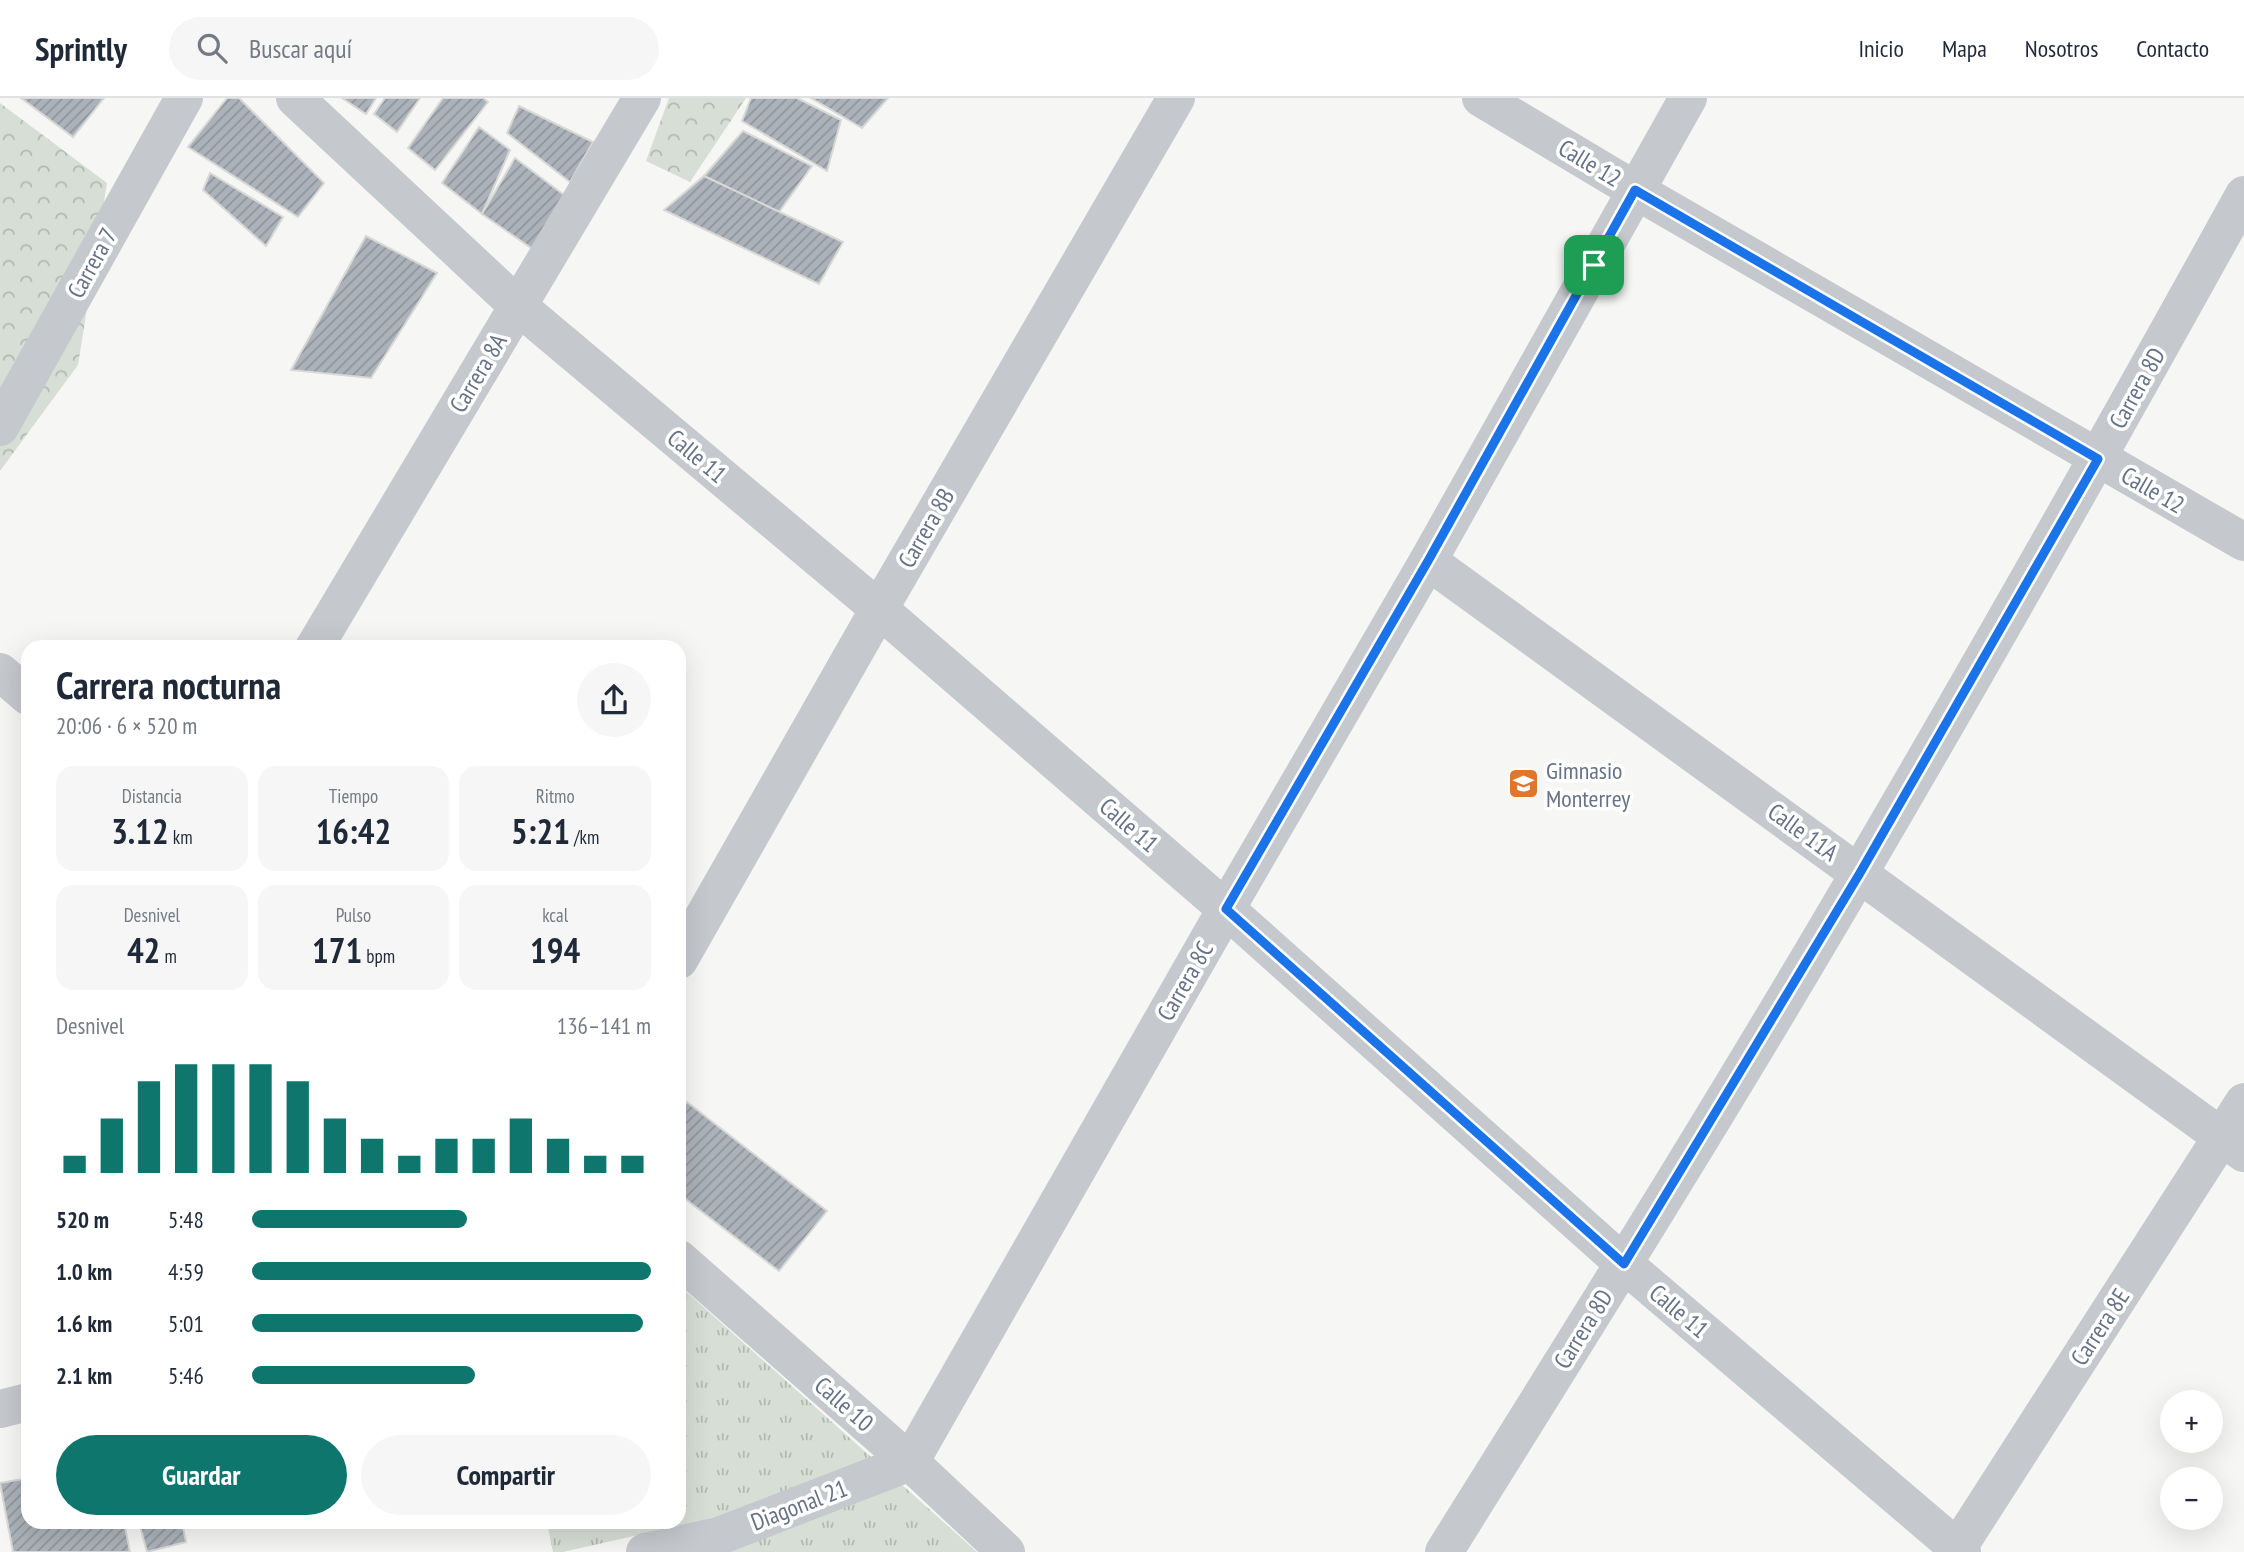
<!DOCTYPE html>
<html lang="es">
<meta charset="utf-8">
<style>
body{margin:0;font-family:"PT Sans Narrow",sans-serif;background:#f6f6f7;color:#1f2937;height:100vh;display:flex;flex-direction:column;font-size:26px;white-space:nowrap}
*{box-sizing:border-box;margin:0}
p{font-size:23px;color:#747a83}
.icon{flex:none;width:38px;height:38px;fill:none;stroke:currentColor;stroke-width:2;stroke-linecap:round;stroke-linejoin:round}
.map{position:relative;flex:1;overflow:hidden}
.side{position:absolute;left:21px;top:542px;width:665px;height:889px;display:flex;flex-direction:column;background:#fff;border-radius:21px;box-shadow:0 7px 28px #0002}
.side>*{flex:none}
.fabs{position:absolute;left:2160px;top:1292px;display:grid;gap:14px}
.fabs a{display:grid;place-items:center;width:63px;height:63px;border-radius:50%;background:#fff;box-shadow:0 7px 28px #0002;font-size:35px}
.pin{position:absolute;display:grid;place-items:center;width:60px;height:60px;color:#fff;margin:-30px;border-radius:14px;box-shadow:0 4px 10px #0006}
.round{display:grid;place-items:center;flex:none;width:74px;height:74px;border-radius:37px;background:#f6f6f7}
.headline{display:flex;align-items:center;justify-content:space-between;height:119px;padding:0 35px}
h1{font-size:38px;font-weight:700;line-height:52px}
.metrics{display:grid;grid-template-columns:repeat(3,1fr);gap:10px;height:119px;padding:7px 35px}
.metrics div{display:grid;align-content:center;border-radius:18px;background:#f6f6f7;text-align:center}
.metrics b{font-size:35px;font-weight:700}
.metrics small{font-size:19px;font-weight:400}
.metrics p{font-size:19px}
.chart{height:196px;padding:14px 35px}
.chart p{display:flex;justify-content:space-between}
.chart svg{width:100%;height:126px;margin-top:7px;stroke:#0f766e;stroke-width:6}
.button{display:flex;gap:14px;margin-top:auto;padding:14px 35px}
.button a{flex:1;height:80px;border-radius:42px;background:#0f766e;color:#fff;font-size:28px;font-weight:700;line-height:80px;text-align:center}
.button a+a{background:#f6f6f7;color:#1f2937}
ul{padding:0 35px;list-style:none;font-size:23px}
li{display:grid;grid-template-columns:112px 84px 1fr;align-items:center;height:52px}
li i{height:18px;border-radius:9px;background:#0f766e}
header{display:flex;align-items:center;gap:42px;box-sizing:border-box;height:98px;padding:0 35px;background:#fff;border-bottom:2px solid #e0e1e3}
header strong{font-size:33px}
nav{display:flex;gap:38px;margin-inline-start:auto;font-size:24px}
.search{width:490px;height:63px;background:#f6f6f7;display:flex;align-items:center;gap:18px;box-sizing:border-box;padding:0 24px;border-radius:38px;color:#747a83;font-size:26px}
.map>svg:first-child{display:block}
.forest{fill:url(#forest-crowns)}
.park{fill:url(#park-tufts)}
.building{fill:url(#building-hatch);stroke:#d8d9d6;stroke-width:2}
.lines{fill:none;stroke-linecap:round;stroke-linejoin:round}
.minor{stroke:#c5c8cc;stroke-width:38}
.tertiary{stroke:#c5c8cc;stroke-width:38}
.route-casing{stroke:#fff;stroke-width:14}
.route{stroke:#1a73e8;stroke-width:9}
.labels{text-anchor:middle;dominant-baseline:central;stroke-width:7;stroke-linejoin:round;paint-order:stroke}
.street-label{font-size:24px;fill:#667285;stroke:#fff}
.poi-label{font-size:24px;fill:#667285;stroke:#fff;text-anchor:start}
</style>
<header>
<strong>Sprintly</strong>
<div class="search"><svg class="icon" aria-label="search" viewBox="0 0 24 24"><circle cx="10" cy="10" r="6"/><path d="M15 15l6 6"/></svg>Buscar aquí</div>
<nav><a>Inicio</a><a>Mapa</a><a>Nosotros</a><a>Contacto</a></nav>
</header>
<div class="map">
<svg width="2244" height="1454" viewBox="0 0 2244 1454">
<defs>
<pattern id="forest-crowns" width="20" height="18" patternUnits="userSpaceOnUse" patternTransform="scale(1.75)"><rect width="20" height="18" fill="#d7ded5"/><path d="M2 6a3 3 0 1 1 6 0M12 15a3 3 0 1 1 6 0" fill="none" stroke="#b2b8b2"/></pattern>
<pattern id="park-tufts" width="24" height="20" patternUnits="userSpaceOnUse" patternTransform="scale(1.75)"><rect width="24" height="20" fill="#d7ded5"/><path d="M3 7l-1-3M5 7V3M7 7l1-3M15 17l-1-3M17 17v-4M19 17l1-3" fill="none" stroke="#b2b8b2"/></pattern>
<pattern id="building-hatch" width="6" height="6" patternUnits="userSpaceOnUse" patternTransform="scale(1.75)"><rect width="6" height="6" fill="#abb2b9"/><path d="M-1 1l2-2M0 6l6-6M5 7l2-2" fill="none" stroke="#8f959c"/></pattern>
</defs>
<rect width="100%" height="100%" fill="#f6f7f4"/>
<!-- forest -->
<g class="forest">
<polygon points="669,0 746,0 690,84 646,63"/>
<polygon points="0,5 107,85 78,267 0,373"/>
</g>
<!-- park -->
<polygon class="park" points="679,1187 977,1454 696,1454 687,1426 563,1454 553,1454 547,1425 679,1424"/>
<!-- building -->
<g class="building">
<polygon points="21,0 104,0 73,39"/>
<polygon points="227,0 239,0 324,85 298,119 188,49"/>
<polygon points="342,0 376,0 366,16"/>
<polygon points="385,0 420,0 397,34 374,16"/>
<polygon points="443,0 483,0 488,4 435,72 408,50"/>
<polygon points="751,0 797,0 841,22 827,73 742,23"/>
<polygon points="811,0 888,0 862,30"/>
<polygon points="519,8 593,44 570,84 507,35"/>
<polygon points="479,29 510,52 482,116 442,85"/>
<polygon points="743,33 812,68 779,114 704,78"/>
<polygon points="515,60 568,100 537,154 482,116"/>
<polygon points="210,75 283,119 266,148 203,92"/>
<polygon points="704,78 843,144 819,186 664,112"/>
<polygon points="366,138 437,175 371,280 291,272"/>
<polygon points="687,1004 827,1113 779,1173 679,1096 679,1015"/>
<polygon points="28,1380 28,1424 124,1424 130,1454 13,1454 0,1385"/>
<polygon points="139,1424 182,1424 186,1444 147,1454"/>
</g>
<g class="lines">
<!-- minor -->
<g class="minor">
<polyline points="295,0 518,208 879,511 1226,811 1624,1166 1962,1454"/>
<polyline points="1481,0 1635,92 2244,444"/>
<polyline points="0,329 184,0"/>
<polyline points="1428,463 2244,1055"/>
<polyline points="314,550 642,0"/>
<polyline points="679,862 879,511 1176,0"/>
<polyline points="0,1311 28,1304"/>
<polyline points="645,1454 719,1438 910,1364 1226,811 1428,463 1688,0"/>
<path d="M1444,1454C1585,1228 1727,1002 1861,772C1992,548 2119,323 2244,97"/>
<polyline points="1955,1454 2244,1004"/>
</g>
<!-- tertiary -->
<g class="tertiary">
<polyline points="0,574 28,598"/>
<polyline points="679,1161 910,1364 1006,1454"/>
</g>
</g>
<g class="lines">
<defs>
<polygon id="route" points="1635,92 2098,361 1860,775 1624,1166 1226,811 1428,463"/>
</defs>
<!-- route casing -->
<use href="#route" class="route-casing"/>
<!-- route -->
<use href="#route" class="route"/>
</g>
<!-- icons -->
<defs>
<symbol id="school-square" viewBox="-11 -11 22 22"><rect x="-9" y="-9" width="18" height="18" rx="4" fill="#e0752b" stroke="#fff"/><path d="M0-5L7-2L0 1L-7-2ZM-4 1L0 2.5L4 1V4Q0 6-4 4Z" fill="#fff"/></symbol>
</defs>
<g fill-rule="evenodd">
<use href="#school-square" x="1506" y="668" width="35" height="35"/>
</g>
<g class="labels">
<!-- street labels -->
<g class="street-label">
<text transform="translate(1590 65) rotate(31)">Calle 12</text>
<text transform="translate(92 165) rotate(-61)">Carrera 7</text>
<text transform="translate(478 275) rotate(-59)">Carrera 8A</text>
<text transform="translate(2137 290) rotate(-61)">Carrera 8D</text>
<text transform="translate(697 358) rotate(40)">Calle 11</text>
<text transform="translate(2153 392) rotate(30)">Calle 12</text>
<text transform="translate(926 430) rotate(-60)">Carrera 8B</text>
<text transform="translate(1129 727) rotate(41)">Calle 11</text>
<text transform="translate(1803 734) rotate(36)">Calle 11A</text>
<text transform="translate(1185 883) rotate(-60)">Carrera 8C</text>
<text transform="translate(1679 1213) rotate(40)">Calle 11</text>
<text transform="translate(2100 1229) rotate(-57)">Carrera 8E</text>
<text transform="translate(1583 1231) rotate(-58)">Carrera 8D</text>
<text transform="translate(844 1306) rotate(41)">Calle 10</text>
<text transform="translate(799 1407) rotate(-21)">Diagonal 21</text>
</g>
<!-- poi labels -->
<g class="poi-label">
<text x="1546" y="672">Gimnasio<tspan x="1546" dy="28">Monterrey</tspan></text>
</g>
</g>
</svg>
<div class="fabs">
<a>+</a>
<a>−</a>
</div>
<div class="pin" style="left:1594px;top:167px;background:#1e9e55"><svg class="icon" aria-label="arrive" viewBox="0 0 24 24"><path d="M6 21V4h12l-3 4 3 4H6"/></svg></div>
<section class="side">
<div class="headline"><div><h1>Carrera nocturna</h1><p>20:06 · 6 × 520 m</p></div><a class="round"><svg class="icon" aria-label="share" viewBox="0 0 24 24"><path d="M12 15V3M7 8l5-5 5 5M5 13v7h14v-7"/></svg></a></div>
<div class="metrics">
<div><p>Distancia</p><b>3.12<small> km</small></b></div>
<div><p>Tiempo</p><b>16:42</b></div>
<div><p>Ritmo</p><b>5:21<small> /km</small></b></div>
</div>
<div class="metrics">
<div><p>Desnivel</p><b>42<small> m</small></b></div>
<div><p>Pulso</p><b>171<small> bpm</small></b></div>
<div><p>kcal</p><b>194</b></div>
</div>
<div class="chart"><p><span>Desnivel</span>136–141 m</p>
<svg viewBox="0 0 160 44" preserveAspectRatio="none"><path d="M5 44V38M15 44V25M25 44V12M35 44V6M45 44V6M55 44V6M65 44V12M75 44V25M85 44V32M95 44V38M105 44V32M115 44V32M125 44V25M135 44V32M145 44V38M155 44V38"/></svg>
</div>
<ul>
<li><b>520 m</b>5:48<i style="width:54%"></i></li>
<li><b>1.0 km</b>4:59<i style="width:100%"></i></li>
<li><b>1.6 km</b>5:01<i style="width:98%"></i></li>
<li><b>2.1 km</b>5:46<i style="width:56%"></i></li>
</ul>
<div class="button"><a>Guardar</a><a>Compartir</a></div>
</section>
</div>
